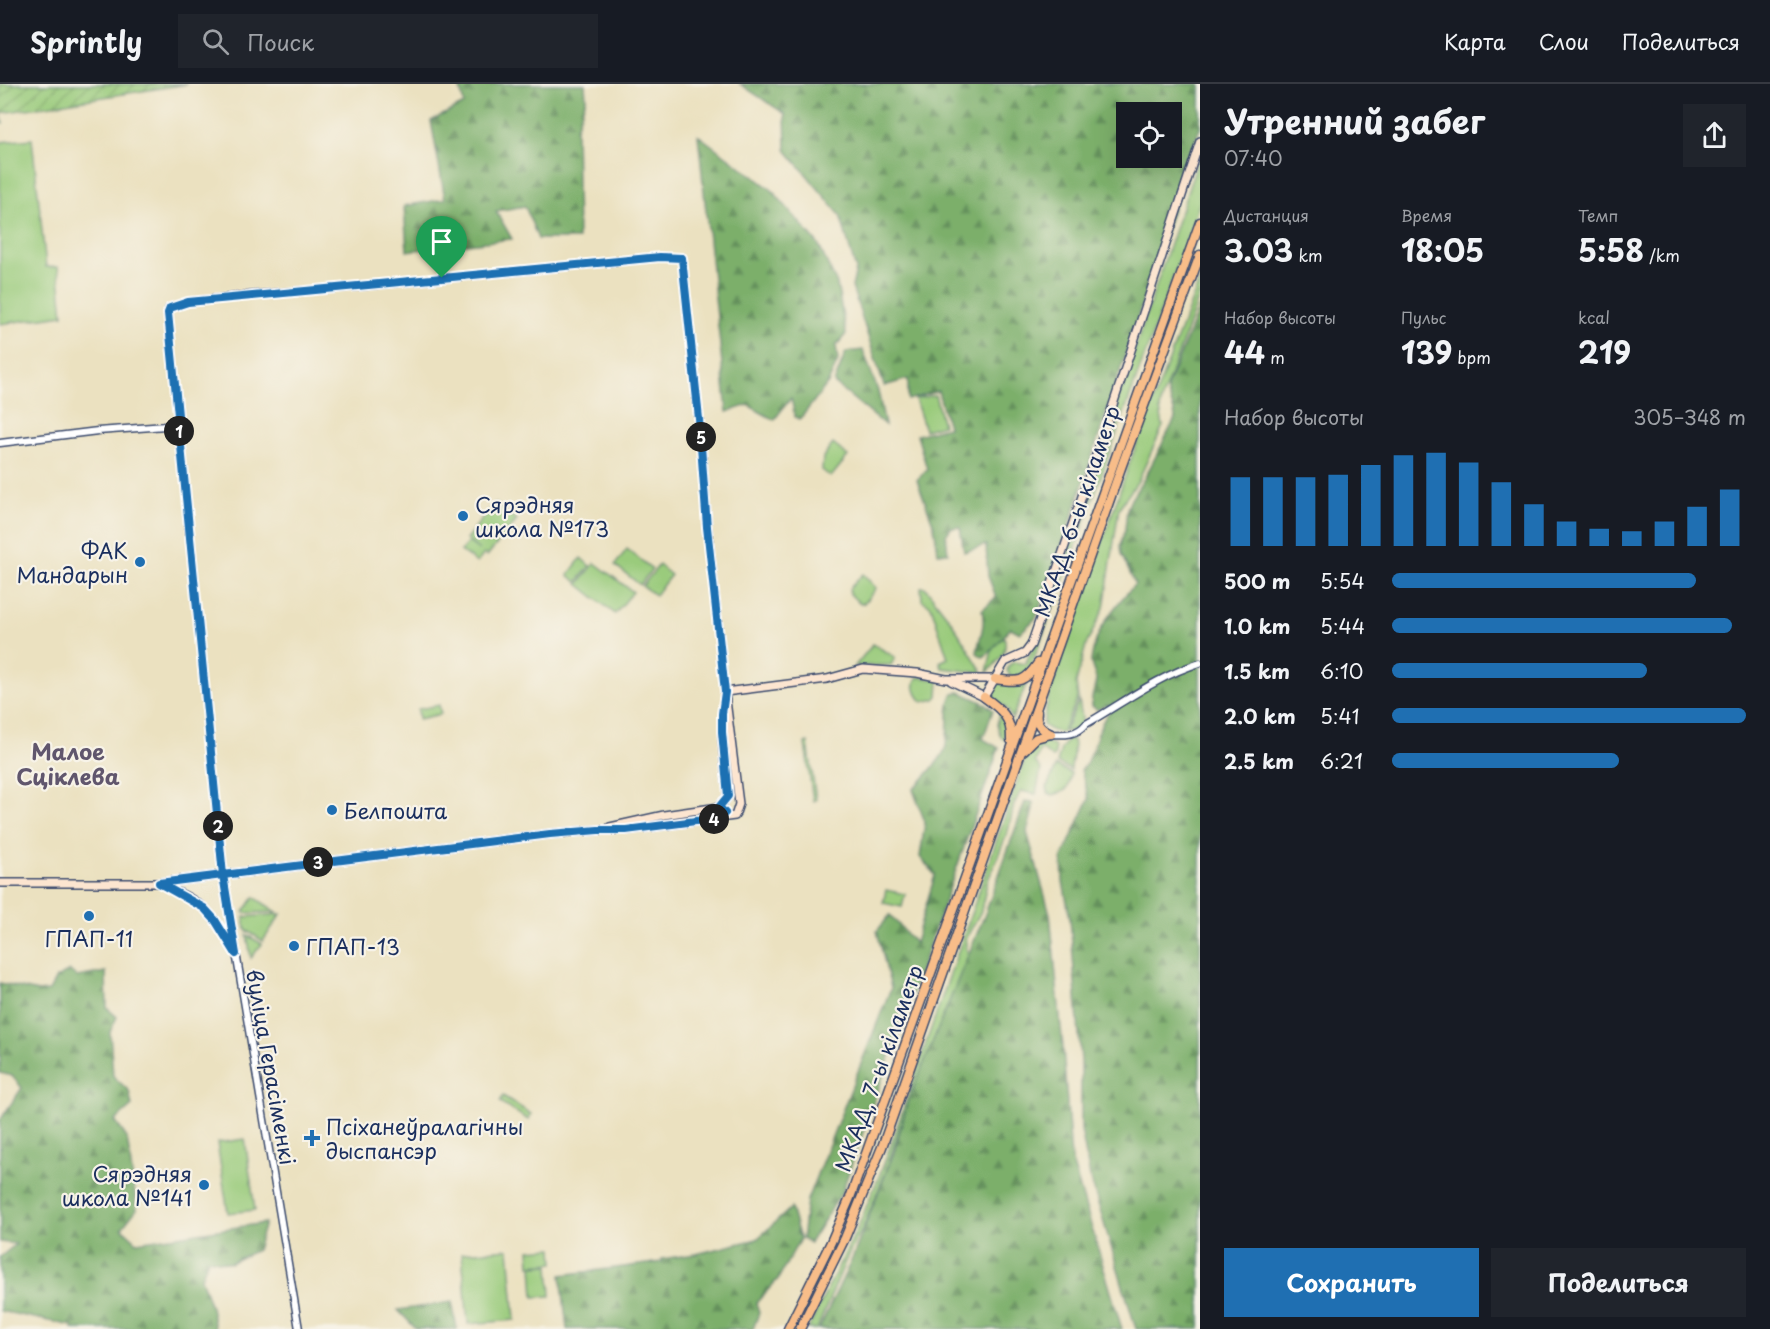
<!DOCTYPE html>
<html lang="ru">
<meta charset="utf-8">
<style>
body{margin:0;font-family:"Playpen Sans",sans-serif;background:#20242c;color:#f1f3f6;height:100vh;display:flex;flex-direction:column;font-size:22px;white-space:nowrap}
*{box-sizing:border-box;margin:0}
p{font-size:20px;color:#9ea1a6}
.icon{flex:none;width:33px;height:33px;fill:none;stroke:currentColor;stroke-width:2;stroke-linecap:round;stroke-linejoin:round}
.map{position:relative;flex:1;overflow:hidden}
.panel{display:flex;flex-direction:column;background:#171b24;width:570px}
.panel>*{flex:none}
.buttons{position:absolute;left:1116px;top:18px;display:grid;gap:12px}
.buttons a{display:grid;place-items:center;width:66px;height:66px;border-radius:0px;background:#171b24;box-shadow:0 6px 24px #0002;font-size:30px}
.pin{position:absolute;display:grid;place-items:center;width:51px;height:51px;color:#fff;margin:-62px -26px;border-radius:50% 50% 50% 0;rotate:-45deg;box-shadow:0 0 6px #0007}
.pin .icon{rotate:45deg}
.km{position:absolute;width:30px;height:30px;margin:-15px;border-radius:50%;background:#222;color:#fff;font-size:16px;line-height:30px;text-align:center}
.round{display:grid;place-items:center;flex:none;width:63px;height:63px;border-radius:0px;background:#20242c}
.head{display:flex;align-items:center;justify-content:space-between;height:102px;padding:0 24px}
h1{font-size:33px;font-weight:700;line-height:45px}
.metrics{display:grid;grid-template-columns:repeat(3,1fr);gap:9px;height:102px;padding:6px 24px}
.metrics div{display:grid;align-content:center}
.metrics b{font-size:30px;font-weight:700}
.metrics small{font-size:16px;font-weight:400}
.metrics p{font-size:16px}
.chart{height:168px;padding:12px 24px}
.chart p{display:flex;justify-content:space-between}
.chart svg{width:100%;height:108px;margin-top:6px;stroke:#1f6fb2;stroke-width:6}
.action{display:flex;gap:12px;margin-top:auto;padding:12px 24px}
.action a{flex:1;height:69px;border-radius:0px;background:#1f6fb2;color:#fff;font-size:24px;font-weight:700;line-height:69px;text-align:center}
.action a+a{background:#20242c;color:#f1f3f6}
ul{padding:0 24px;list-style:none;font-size:20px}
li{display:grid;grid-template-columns:96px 72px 1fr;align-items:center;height:45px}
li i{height:15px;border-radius:8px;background:#1f6fb2}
header{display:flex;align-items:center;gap:36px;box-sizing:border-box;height:84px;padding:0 30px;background:#171b24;border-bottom:2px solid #363941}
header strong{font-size:28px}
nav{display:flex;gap:33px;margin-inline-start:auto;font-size:21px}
.search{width:420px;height:54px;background:#20242c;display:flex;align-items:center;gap:15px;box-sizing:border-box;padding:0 21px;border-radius:0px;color:#9ea1a6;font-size:22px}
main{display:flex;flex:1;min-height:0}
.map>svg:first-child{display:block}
.green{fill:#9acb7b;stroke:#5a7d6c;stroke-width:1.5}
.forest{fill:url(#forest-firs);stroke:#4b6f64;stroke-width:1.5;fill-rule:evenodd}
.garden{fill:url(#garden-furrows);stroke:#5a7d6c;stroke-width:1.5}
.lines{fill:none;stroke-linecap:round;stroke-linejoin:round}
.tertiary-casing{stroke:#3a4a6d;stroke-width:9}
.secondary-casing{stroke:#3a4a6d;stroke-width:10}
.trunk-casing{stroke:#3a4a6d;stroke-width:11}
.tertiary{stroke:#fff;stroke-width:6}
.secondary{stroke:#fce5d0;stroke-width:7}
.trunk{stroke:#f8bd89;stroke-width:8}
.route-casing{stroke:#fff;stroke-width:12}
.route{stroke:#1f6fb2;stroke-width:8}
.poi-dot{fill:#1f6fb2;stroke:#f7f3e8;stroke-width:2}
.labels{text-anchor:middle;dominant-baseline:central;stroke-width:4.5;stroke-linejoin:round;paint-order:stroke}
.poi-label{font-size:21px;fill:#1b2f5e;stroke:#f7f3e8;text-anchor:start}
.street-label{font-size:21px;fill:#1b2f5e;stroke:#f7f3e8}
.neighbourhood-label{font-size:22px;font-weight:bold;fill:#60566d;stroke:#f7f3e8}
</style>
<header>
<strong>Sprintly</strong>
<div class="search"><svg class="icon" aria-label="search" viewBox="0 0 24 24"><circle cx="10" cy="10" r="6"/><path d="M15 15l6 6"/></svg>Поиск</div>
<nav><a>Карта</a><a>Слои</a><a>Поделиться</a></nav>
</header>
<main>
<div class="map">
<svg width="1200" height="1245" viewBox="0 0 1200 1245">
<defs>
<pattern id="forest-firs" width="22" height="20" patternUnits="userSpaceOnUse" patternTransform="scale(1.5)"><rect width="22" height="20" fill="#7baf6b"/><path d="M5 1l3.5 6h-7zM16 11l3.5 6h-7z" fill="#648f5b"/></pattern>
<pattern id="garden-furrows" width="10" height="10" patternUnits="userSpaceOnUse" patternTransform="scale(1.5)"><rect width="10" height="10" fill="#9acb7b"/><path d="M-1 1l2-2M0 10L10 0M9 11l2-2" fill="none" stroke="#7da568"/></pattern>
</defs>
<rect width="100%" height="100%" fill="#f7f3e8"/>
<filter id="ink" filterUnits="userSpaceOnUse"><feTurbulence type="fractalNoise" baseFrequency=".0167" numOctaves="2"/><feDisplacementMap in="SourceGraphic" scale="12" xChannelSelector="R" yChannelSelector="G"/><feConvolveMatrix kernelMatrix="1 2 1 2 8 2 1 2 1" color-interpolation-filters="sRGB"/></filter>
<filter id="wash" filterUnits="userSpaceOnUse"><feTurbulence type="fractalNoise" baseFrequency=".008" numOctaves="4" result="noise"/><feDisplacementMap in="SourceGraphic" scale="24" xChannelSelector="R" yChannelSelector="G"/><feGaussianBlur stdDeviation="1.35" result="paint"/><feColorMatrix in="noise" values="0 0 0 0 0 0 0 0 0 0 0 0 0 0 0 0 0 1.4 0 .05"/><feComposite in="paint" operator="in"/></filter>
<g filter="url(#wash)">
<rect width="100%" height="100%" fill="#ebe1c0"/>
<!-- green -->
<g class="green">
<polygon points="32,55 46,183 58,183 63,231 0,240 0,58"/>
<polygon points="1200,70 1200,118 1070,479 1030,585 1016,594 1011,593 1007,587 1009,581 1014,578 1025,580 1040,550"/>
<path d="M1200,195V210L1161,317L1160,326L1163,342L1138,397L1119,424L1104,524L1086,561L1076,599L1078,614L1064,644L1062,648C1054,648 1049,646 1043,641L1048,615L1131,375Z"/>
<polygon points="935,311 943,341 925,346 915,315"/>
<polygon points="833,360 848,372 831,393 822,386 823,373"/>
<polygon points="495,419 517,436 487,472 484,470 477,479 461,467 468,458 479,466 466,455"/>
<polygon points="627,465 652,485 640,501 615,481"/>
<polygon points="581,474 590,482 577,498 568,491"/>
<polygon points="595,479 633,508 615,530 578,500"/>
<polygon points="659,481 671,491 655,511 642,502"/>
<polygon points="863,490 876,504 864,519 860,520 850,510 849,505"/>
<polygon points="921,503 925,503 951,537 983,589 942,584 940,578 948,574 931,522 922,516"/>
<path d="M1004,552C1009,569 998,576 987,589L992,565Z"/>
<polygon points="873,560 895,573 891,581 855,582"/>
<path d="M918,593L939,596L938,612L935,615L923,618C916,612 911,601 918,593Z"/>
<polygon points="1028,596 1012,635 1007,625 991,612 996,599"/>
<polygon points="1079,617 1082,634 1081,641 1074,646 1064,648"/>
<polygon points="439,621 441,630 419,635 418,625"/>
<polygon points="1000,627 1007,644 1005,656 1001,653 997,641"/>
<path d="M1068,655L1073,656C1076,664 1071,677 1071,686L1057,679L1061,665Z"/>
<polygon points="808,658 816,716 813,717 805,659"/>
<path d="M1044,658C1055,659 1058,665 1053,674L1041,665L1035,678L1041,685L1036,710L1021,707L1014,720L1008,747L987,799L981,827L966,855V864L969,870L908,1018L886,1087L862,1146L848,1171L817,1245H808L858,1143L884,1080L1026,672L1036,659Z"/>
<path d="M1056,682L1071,689C1069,705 1069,706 1053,711L1048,709L1047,703Z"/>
<polygon points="886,806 905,810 902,823 883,819"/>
<polygon points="254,813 277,828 245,829 244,828"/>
<polygon points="281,830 263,857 246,846 244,833"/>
<polygon points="247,851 262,860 251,874"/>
<polygon points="503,1012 531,1030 528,1036 500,1018"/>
<polygon points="245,1055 255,1126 228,1129 217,1059"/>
<polygon points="553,1164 554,1179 530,1181 529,1166"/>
<polygon points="509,1165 515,1236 468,1240 462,1169"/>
<polygon points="549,1181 551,1212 534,1213 532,1182"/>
</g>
<!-- forest -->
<g class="forest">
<polygon points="459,0 585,0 586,15 576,44 578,155 538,155 525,122 496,127 512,155 407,167 404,122 445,115 431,37 464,20"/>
<path d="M740,0H1200V43L1061,467L1036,534L1020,549L1011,544L988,570L983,573L977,569C979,552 986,543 982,526L996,513L988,492L986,461L964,468L960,443L951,444L946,451L948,469H938L934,442L917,396L927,385L917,351L948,343L938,307L908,316V295L884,302L852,203L856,186L840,131L786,66L785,30ZM1126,28H1172V74H1126Z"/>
<polygon points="698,51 772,106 818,160 837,200 846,250 836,262 838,277 828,299 800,335 795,333 791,314 774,336 748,321 727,328"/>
<path d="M1200,222V1245H1136L1090,1093L1081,1046V977L1070,834L1063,798L1062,774L1089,715L1081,686C1097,669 1095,643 1110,627L1108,621L1097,626L1092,622C1090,611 1096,604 1096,595C1095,589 1091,583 1091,577C1095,545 1115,522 1135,500L1121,470L1120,462L1125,445L1127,425L1131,415L1144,395L1175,335C1175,321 1167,315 1167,303Z"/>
<polygon points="863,266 878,307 885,341 834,299 846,268"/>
<path d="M960,608L984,619L993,626L983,655L999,664L842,1108L810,1159L802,1155L807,1116L891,904L877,847L890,831L915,859L935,791L920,773L925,738L913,706C921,696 942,676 945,665C950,649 945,622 953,609Z"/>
<polygon points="1029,717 1033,718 1033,726 1027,748 1050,830 1063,964 1071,1074 1122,1245 819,1245 852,1175 894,1068 908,1018 985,830 1025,718"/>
<polygon points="70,887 77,893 106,888 107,924 117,933 110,948 113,992 129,1007 132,1022 115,1037 127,1054 137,1125 122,1144 137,1158 265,1139 257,1166 230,1179 208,1175 201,1194 211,1223 215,1245 72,1245 73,1242 0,1227 0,1173 16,1160 0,1158 0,1036 22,1004 12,992 0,989 0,899 38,908 49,907 56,894"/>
<polygon points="791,1124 800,1155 778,1195 756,1219 759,1229 753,1245 567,1245 561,1191 662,1178 662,1175 696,1170 757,1155"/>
<polygon points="452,1218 457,1245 416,1245 398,1226"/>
</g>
<!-- garden -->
<polygon class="garden" points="0,0 187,0 1,29 3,39 0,39"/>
</g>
<g filter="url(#ink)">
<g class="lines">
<defs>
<g id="tertiary">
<polyline points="0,359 98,347 179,341"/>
<path d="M1051,650C1065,651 1077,651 1086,640C1126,617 1156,593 1200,579"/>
<path d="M159,799C174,806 192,813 204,824C217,836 225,852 234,866"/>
<polyline points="299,1245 223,791 168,229 169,224 188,218 247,211 355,203 660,173 682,174 699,335 707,437 725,608"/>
</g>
<g id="secondary">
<polyline points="951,597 984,613 1005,578 1025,569 1031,561 1104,348 1200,57"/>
<path d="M610,743L664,731L719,723L728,712C726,681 718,649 725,618"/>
<polyline points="0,799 159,799 550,750 598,746 626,746 735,732 739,720 725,608 827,595 863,585 917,589 946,595 995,595"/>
</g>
<g id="trunk">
<path d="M995,595C1018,598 1024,600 1038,579"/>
<path d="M984,613C1001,625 1012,634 1011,656"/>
<path d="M1037,628C1035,640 1041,645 1051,650"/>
<polyline points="1024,666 1036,654 1051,650"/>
<path d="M788,1245L831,1158L850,1114C968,789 1081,462 1200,138"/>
<polyline points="800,1245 845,1154 882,1063 1122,381 1200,171"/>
</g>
</defs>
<!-- tertiary casing -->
<use href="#tertiary" class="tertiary-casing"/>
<!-- secondary casing -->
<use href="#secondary" class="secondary-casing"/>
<!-- trunk casing -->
<use href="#trunk" class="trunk-casing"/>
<!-- tertiary -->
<use href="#tertiary" class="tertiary"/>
<!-- secondary -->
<use href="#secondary" class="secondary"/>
<!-- trunk -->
<use href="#trunk" class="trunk"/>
</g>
</g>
<g class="lines" filter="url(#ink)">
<defs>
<polyline id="route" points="442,194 188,218 170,224 168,229 223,791 159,799 204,824 215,836 236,870 223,791 550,750 598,746 626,746 719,734 725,729 719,723 728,712 722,648 722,630 725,608 707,443 699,335 682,174 660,173 442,194"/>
</defs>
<!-- route casing -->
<use href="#route" class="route-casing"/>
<!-- route -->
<use href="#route" class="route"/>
</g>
<!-- markers -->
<g class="poi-dot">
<circle cx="463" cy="432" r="6"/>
<circle cx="140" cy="478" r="6"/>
<circle cx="332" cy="726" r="6"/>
<circle cx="89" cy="832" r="6"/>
<circle cx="294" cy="862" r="6"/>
<path d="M309 1045h6v6h6v6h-6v6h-6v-6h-6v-6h6z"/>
<circle cx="204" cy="1101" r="6"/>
</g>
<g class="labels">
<!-- poi labels -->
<g class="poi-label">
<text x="475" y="420">Сярэдняя<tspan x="475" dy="24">школа №173</tspan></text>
<text x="128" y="466" text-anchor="end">ФАК<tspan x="128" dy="24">Мандарын</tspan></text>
<text x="344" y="726">Белпошта</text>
<text x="89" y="854" text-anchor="middle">ГПАП-11</text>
<text x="306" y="862">ГПАП-13</text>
<text x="326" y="1042">Псіханеўралагічны<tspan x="326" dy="24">дыспансэр</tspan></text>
<text x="192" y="1089" text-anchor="end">Сярэдняя<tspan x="192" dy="24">школа №141</tspan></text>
</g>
<!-- street labels -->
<g class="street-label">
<text transform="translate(1076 427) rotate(-71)">МКАД, 6-ы кіламетр</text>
<text transform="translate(272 983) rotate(80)">вуліца Герасіменкі</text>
<text transform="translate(878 984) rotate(-70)">МКАД, 7-ы кіламетр</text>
</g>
<!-- neighbourhood labels -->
<g class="neighbourhood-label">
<text x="68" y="666">Малое<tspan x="68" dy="25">Сціклева</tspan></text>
</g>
</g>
</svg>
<div class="buttons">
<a><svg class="icon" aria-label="locate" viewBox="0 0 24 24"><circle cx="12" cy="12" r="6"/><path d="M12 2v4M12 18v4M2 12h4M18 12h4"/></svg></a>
</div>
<div class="pin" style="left:442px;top:194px;background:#1e9e55"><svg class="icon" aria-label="arrive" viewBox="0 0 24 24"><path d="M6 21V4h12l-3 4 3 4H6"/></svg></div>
<b class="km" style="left:179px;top:347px">1</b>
<b class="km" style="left:218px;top:742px">2</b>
<b class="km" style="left:318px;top:778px">3</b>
<b class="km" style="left:714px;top:735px">4</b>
<b class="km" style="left:701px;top:353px">5</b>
</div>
<section class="panel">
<div class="head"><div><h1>Утренний забег</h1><p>07:40</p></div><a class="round"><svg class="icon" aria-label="share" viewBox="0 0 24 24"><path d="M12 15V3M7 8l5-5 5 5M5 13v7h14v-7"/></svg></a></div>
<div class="metrics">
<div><p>Дистанция</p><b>3.03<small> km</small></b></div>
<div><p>Время</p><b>18:05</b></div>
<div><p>Темп</p><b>5:58<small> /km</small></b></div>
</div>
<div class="metrics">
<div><p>Набор высоты</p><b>44<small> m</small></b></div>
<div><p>Пульс</p><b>139<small> bpm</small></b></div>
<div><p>kcal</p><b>219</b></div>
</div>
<div class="chart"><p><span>Набор высоты</span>305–348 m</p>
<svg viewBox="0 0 160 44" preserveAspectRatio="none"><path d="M5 44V16M15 44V16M25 44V16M35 44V15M45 44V11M55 44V7M65 44V6M75 44V10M85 44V18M95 44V27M105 44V34M115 44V37M125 44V38M135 44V34M145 44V28M155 44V21"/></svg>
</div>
<ul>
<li><b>500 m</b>5:54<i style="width:86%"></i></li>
<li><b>1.0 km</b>5:44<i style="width:96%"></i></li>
<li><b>1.5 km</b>6:10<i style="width:72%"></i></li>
<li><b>2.0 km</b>5:41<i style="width:100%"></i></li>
<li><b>2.5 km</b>6:21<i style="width:64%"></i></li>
</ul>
<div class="action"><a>Сохранить</a><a>Поделиться</a></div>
</section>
</main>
